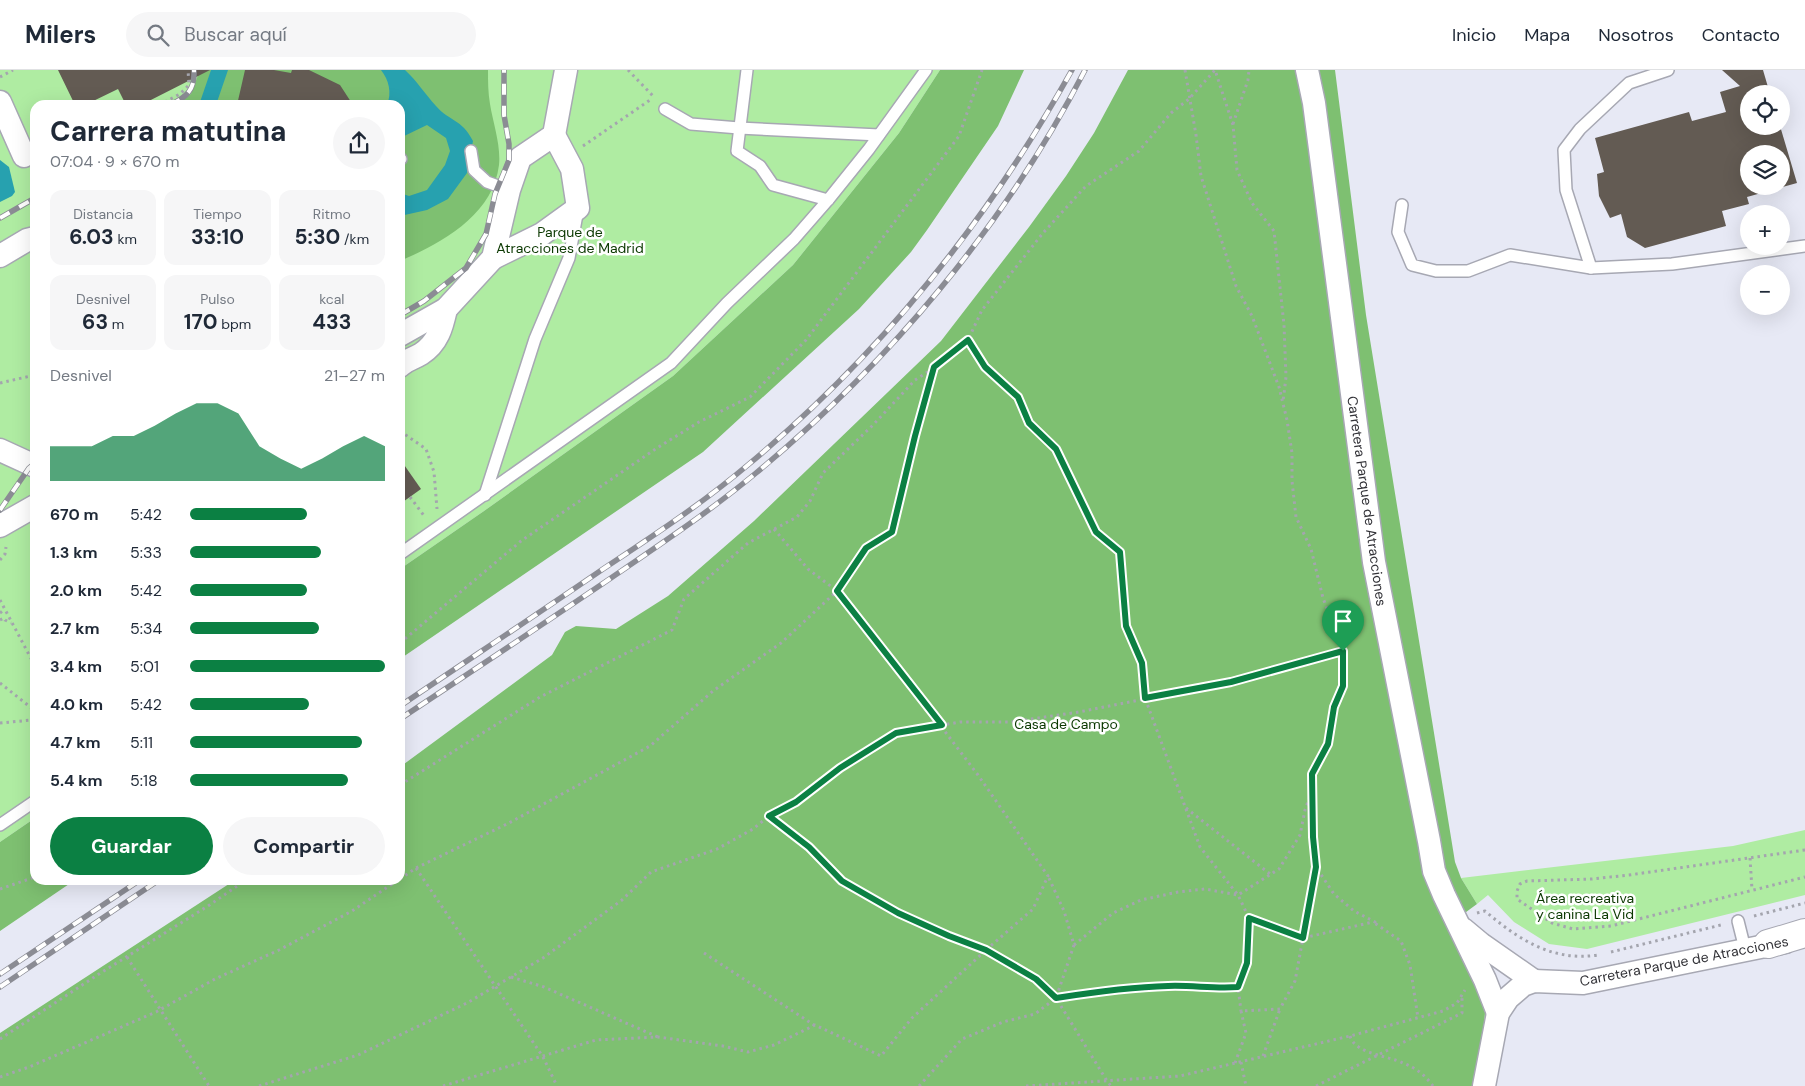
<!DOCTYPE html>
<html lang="es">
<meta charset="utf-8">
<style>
body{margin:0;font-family:"DM Sans",sans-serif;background:#f6f6f7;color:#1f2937;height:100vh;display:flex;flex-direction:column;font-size:19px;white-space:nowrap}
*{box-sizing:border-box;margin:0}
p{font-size:16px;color:#747a83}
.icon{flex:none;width:28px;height:28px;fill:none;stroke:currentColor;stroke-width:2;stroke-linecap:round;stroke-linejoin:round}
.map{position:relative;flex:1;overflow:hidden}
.details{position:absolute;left:30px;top:30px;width:375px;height:785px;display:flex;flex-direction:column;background:#fff;border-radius:15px;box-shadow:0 5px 20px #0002}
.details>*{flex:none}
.buttons{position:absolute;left:1740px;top:15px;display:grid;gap:10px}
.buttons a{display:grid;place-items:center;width:50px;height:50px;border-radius:50%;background:#fff;box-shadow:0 5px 20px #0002;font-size:25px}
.pin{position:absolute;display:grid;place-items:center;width:42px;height:42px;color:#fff;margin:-51px -21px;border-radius:50% 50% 50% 0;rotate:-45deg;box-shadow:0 0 5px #0007}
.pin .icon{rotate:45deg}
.round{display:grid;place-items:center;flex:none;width:52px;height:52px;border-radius:26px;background:#f6f6f7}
.headline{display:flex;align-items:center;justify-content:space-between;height:85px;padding:0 20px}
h1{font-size:28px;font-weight:700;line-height:38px}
.metrics{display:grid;grid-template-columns:repeat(3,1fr);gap:8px;height:85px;padding:5px 20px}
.metrics div{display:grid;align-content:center;border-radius:12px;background:#f6f6f7;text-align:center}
.metrics b{font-size:21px;font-weight:700}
.metrics small{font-size:14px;font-weight:400}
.metrics p{font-size:14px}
.chart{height:140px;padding:10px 20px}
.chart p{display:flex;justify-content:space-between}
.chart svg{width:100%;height:90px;margin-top:5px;fill:#0b8043;opacity:.7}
.cta{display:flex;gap:10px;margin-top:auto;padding:10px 20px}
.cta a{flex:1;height:58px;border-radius:30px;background:#0b8043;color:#fff;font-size:20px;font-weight:700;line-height:58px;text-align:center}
.cta a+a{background:#f6f6f7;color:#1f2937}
ul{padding:0 20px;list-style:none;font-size:16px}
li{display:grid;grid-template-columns:80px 60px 1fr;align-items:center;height:38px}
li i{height:12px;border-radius:6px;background:#0b8043}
header{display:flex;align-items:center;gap:30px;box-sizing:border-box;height:70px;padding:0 25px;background:#fff;border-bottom:1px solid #e0e1e3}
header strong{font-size:24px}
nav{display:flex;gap:28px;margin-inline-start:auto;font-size:18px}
.search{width:350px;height:45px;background:#f6f6f7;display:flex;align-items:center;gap:12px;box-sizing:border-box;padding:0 18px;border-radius:28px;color:#747a83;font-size:19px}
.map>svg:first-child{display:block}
.green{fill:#afeca2}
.forest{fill:#7ec071}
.water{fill:#27a1af}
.building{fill:#635b53;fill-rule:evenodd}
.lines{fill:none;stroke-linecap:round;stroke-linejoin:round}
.lane-casing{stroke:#a7a8b3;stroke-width:14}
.street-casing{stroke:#a7a8b3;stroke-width:25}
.highway-casing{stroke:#a7a8b3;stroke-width:30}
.path{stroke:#a4a5ae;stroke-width:3;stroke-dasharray:2.5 4;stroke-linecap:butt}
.lane{stroke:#fff;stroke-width:11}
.street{stroke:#fff;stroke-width:22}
.highway{stroke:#fff;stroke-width:28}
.rail-casing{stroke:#8b8c94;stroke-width:5.5}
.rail{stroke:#fff;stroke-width:4;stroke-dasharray:11;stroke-linecap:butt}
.route-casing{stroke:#fff;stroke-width:10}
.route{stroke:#0b8043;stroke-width:6}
.labels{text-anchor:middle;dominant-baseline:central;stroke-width:5;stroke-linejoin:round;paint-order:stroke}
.park-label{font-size:14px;fill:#0c3902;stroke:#fff}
.street-label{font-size:14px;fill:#323237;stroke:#fff}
</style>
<header>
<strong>Milers</strong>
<div class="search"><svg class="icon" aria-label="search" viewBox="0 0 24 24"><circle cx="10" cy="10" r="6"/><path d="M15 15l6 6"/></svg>Buscar aquí</div>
<nav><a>Inicio</a><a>Mapa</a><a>Nosotros</a><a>Contacto</a></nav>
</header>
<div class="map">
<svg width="1805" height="1016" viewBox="0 0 1805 1016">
<rect width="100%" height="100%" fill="#e7e9f5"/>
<!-- green -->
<g class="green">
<polygon points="0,0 940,0 899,63 793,195 673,306 484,441 400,499 400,35 35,35 35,748 0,772"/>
<polygon points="1805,760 1805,825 1587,879 1549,874 1514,852 1488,825 1477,834 1461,808 1733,776"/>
</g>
<!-- forest -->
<g class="forest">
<path d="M200,0H488C488,11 488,23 490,34C493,53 501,75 499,95C493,145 442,173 400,191V35H173L191,24Z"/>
<polygon points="940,0 1024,0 998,56 927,160 911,182 859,239 703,382 400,589 400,499 484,441 673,306 793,195 899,63"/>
<polygon points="1128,0 1335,0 1366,245 1455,792 1461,808 1477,834 1447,856 1486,927 1484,958 1475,1016 0,1016 0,963 235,810 400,810 400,697 552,585 565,562 576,556 616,559 668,526 754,451 941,271 1029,157 1066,106 1094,63"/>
<polygon points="35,748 35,810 75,810 0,861 0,772"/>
</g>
<!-- water -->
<g class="water">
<polygon points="211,0 228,0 216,35 199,35"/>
<path d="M381,0H405C417,11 425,24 436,36C450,52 461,48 473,71L467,103L448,129L427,140L400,146V123L409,126L427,120L445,95L450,81L446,68L427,55L400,68V35H387C392,23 389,10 381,0Z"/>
<polygon points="0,90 9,97 15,122 12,126 0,132"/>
</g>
<!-- building -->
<g class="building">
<polygon points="58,0 210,0 141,35 126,35 118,19 85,35 75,35"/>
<polygon points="245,0 274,0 291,3 292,0 309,0 340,15 353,35 237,35"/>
<path d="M1722,0H1763L1770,24H1749V56H1780L1797,113L1747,127L1749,134L1722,141L1726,156L1645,178L1627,167L1621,144L1610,148L1599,126L1597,104L1604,102L1595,68L1689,42L1692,51L1726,42L1720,22L1740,16ZM1749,84H1781V116H1749Z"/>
<polygon points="400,389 421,419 400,434"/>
</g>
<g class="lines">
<defs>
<g id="lane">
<polyline points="747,0 737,81 760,96 773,115 828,130"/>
<polyline points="665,39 691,54 739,58 879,65"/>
<polyline points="471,81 474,100 487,112 509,120"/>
<polyline points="400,88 401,89"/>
<polyline points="1402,135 1398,162 1412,195 1436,201 1468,201 1510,185 1591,198 1672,194 1805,176"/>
<polyline points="1591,198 1566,120 1564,80 1580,59 1629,13 1668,0"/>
<polyline points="485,425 535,269 569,188 578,139"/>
<polyline points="400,484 671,293 727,233 794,169 828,130 869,79 926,0"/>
<polyline points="0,755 35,731"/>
<polyline points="1738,851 1745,879"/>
</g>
<g id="street">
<polyline points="1307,0 1314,33 1374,492 1429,771 1434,801 1444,825 1485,910 1498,943"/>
<polyline points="0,32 24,86"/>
<polyline points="0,186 27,170 35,168"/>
<polyline points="493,188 542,164 578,138 572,99 554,65"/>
<polyline points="400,265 446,239 493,188 509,120 520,88 554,65 566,0"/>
<path d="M400,296C407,289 413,289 421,284C438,273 442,257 446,239"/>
<polyline points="0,380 35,396"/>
<polyline points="0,456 35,436"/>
<polyline points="1463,859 1481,874 1534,911"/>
<polyline points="1484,1016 1498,943 1508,928 1523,915 1534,911 1583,913 1785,872"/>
</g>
<polyline id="highway" points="1768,874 1805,863"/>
</defs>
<!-- lane casing -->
<use href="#lane" class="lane-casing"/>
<!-- street casing -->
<use href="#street" class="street-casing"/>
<!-- highway casing -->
<use href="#highway" class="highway-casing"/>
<!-- path -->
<g class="path">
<polyline points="628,0 654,27"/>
<polyline points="1185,0 1196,65 1201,106 1236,216 1252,246 1279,317 1287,350 1292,383 1292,411 1296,447 1311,479 1323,528 1343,581 1343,616 1334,637 1328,674 1312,704 1313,767 1316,797 1334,824 1354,841 1375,852 1373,852 1401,871 1410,895 1418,948"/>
<polyline points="0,7 13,0"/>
<polyline points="159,35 180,24 189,15 188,0"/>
<polyline points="1233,54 1248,10 1249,0"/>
<polyline points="583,76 650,30"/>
<polyline points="968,270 985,297 1018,327 1029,353 1056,379 1096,462 1120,483 1126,556 1142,593 1145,628 1200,777 1238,825 1249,848 1247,893 1238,917 1241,941"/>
<polyline points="0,313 35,305"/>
<polyline points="400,361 426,379 434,402 437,439"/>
<polyline points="410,427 425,447"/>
<polyline points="774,459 808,499 837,521 870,563 978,705 1048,806 1033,839 986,880 1036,909 1056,928 1107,1011 1111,1016"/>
<polyline points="0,490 5,484 6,477"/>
<polyline points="0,530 35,596"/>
<polyline points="0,543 5,539"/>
<polyline points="0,550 4,548 5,550 11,553"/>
<polyline points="400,573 521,471 657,378 699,352 750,327 806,270 959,66 982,0"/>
<polyline points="0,613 34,640"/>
<polyline points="35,637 32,650 35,665"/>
<polyline points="0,653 32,650"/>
<polyline points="400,715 540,627 672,560 684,529 748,473 797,447 810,431 823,403 872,356 915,310 934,298"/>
<polyline points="1186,738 1270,804"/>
<polyline points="1805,780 1629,805 1592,809 1527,811 1520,814 1517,821 1517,829 1552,853 1573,859 1611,856 1805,807"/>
<polyline points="1750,788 1752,820"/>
<polyline points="416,798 543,987 557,1016"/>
<polyline points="400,809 416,798 507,754 650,676 713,621 781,573 837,521 866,478 892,462 915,366 934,297 968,270 982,240 1043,163 1086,116 1139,81 1171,43 1189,29 1215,0 1233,55 1237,100 1252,133 1274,161 1284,255 1286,307 1283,332"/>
<polyline points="0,819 35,807"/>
<path d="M1477,843L1485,841C1518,869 1552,892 1598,885"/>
<polyline points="1754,846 1805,833"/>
<polyline points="1249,848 1303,868 1373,852"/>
<polyline points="1074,875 1113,843 1141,830 1178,822 1205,819 1238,825 1279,799 1300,765 1305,740 1311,723"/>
<polyline points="1611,882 1721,855"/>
<polyline points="704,883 814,955"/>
<polyline points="127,887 209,1016"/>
<polyline points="511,907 544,917 658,967"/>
<path d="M1056,928C1094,922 1130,917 1168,916C1192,915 1215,919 1238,917"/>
<path d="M1350,966C1355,984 1389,986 1403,993C1416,998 1425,1005 1433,1016"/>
<polyline points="0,969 99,904 208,836 246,810"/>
<polyline points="1263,986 1280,939"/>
<polyline points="1241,992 1246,1016"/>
<polyline points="1235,993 1246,963 1241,941 1280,939 1295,911 1316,798"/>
<polyline points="0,1007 29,997 156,942 215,909 279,880 352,841 398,810"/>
<polyline points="259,1016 358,985 467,933 543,888 622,830 651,802 717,779 753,759 769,746 796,732 840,698 896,663 960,652 1011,652 1079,642 1231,612 1343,581"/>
<polyline points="443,1016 596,970 658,967 723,976 748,982 774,975 815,955 881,986 912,948 986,880 949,866 898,843 842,811 809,777 769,746"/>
<polyline points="919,1016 962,969 1003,952 1035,944 1056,928 1074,875 1064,841 1048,806"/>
<polyline points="1026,1016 1180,1006 1350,966 1443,941 1457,933 1465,920"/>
<polyline points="1316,1016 1462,943 1462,928"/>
</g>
<!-- lane -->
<use href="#lane" class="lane"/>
<!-- street -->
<use href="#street" class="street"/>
<!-- highway -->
<use href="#highway" class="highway"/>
<defs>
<g id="rail">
<path d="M170,35C187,27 195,20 194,0"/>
<polyline points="0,148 35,128"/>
<polyline points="400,245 424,231 466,198 486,164 495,124 509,90 509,74 504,45 504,0"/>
<polyline points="0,440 29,398 35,393"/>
<path d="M400,636C468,590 536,545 603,499C653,466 703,433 749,394C882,283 987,152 1072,0"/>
<path d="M400,649C469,603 539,557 608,510C658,476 709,442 756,403C889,293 1006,154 1085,0"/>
<polyline points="0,904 140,810"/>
<polyline points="0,917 159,810"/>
</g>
</defs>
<!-- rail casing -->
<use href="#rail" class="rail-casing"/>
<!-- rail -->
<use href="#rail" class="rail"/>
</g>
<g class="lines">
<defs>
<path id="route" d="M968,270L985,297L1018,327L1029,353L1056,379L1096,462L1120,482L1126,556L1142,593L1145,628L1231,612L1343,581V616L1334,637L1328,674L1312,704L1313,767L1316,797L1303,868L1249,848L1247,893L1238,917C1215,919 1192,915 1168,916C1130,917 1094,922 1056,928L1036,909L986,880L949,866L898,843L842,811L809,777L769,746L796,732L840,698L896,663L942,655L837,521L866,478L892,462L915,366L934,297Z"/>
</defs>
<!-- route casing -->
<use href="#route" class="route-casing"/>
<!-- route -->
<use href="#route" class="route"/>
</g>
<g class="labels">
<!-- park labels -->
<g class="park-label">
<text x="570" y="162">Parque de<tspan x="570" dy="16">Atracciones de Madrid</tspan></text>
<text x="1066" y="654">Casa de Campo</text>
<text x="1585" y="828">Área recreativa<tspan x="1585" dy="16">y canina La Vid</tspan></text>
</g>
<!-- street labels -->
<g class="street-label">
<text transform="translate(1367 431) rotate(82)">Carretera Parque de Atracciones</text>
<text transform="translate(1684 891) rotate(-11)">Carretera Parque de Atracciones</text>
</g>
</g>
</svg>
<div class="buttons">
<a><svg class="icon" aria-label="locate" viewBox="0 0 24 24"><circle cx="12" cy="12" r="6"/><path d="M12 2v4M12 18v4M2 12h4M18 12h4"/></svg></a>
<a><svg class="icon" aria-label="layers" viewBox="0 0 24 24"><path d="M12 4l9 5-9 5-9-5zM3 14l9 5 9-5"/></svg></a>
<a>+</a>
<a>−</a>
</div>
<div class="pin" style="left:1343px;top:581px;background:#1e9e55"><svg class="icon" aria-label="arrive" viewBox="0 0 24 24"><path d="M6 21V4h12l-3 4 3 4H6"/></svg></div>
<section class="details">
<div class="headline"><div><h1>Carrera matutina</h1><p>07:04 · 9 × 670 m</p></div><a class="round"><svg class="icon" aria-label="share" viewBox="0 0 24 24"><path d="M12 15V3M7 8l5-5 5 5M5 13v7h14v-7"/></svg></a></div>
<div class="metrics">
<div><p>Distancia</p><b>6.03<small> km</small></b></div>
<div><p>Tiempo</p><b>33:10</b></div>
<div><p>Ritmo</p><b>5:30<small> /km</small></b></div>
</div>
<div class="metrics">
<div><p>Desnivel</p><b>63<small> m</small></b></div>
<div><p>Pulso</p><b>170<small> bpm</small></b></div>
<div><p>kcal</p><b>433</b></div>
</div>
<div class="chart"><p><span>Desnivel</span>21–27 m</p>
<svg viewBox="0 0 160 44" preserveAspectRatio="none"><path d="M0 44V27L10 27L20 27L30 22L40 22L50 17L60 11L70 6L80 6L90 11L100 27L110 33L120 38L130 33L140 27L150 22L160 27V44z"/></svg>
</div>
<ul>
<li><b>670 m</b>5:42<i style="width:60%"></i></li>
<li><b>1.3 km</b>5:33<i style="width:67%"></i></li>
<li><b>2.0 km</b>5:42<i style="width:60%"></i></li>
<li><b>2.7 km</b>5:34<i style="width:66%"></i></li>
<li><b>3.4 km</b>5:01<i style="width:100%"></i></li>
<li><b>4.0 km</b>5:42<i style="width:61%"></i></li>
<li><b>4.7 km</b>5:11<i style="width:88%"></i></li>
<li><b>5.4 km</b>5:18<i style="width:81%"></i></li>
</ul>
<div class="cta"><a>Guardar</a><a>Compartir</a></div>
</section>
</div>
